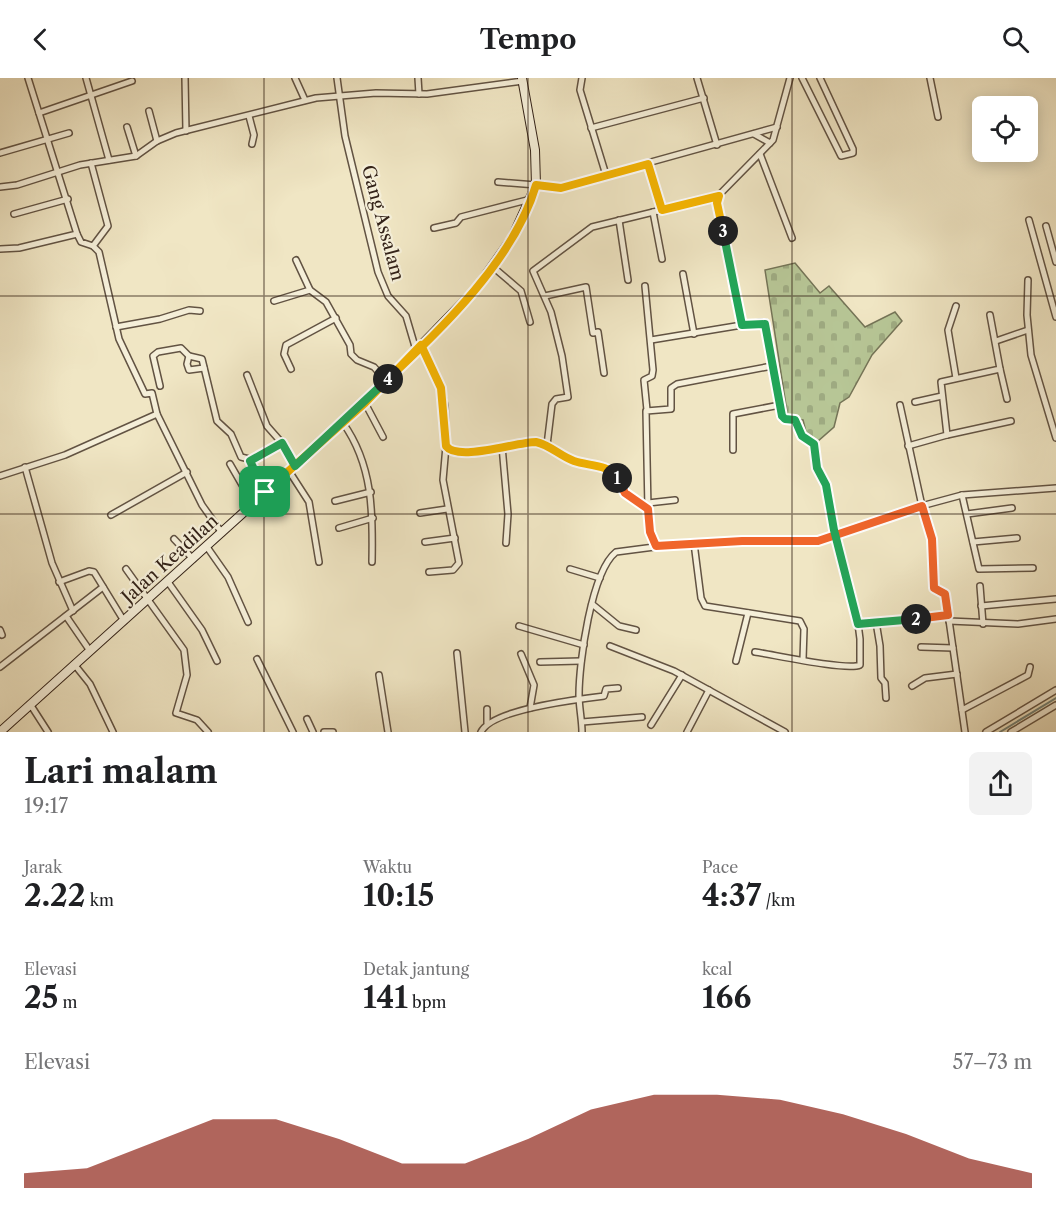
<!DOCTYPE html>
<html lang="id">
<meta charset="utf-8">
<style>
body{margin:0;font-family:"Libre Caslon Text",serif;background:#f2f2f2;color:#202124;height:100vh;display:flex;flex-direction:column;font-size:22px;white-space:nowrap}
*{box-sizing:border-box;margin:0}
p{font-size:20px;color:#757577}
.icon{flex:none;width:33px;height:33px;fill:none;stroke:currentColor;stroke-width:2;stroke-linecap:round;stroke-linejoin:round}
.map{position:relative;height:654px;overflow:hidden}
.details{display:flex;flex-direction:column;background:#fff;flex:1}
.details>*{flex:none}
.tools{position:absolute;left:972px;top:18px;display:grid;gap:12px}
.tools a{display:grid;place-items:center;width:66px;height:66px;border-radius:9px;background:#fff;box-shadow:0 3px 15px #0003;font-size:30px}
.pin{position:absolute;display:grid;place-items:center;width:51px;height:51px;color:#fff;margin:-26px;border-radius:12px;box-shadow:0 3px 9px #0006}
.km{position:absolute;width:30px;height:30px;margin:-15px;border-radius:50%;background:#222;color:#fff;font-size:16px;line-height:30px;text-align:center}
.round{display:grid;place-items:center;flex:none;width:63px;height:63px;border-radius:9px;background:#f2f2f2}
.summary{display:flex;align-items:center;justify-content:space-between;height:102px;padding:0 24px}
h1{font-size:33px;font-weight:800;line-height:45px}
.metrics{display:grid;grid-template-columns:repeat(3,1fr);gap:9px;height:102px;padding:6px 24px}
.metrics div{display:grid;align-content:center}
.metrics b{font-size:30px;font-weight:800}
.metrics small{font-size:16px;font-weight:400}
.metrics p{font-size:16px}
.chart{height:168px;padding:12px 24px}
.chart p{display:flex;justify-content:space-between}
.chart svg{width:100%;height:108px;margin-top:6px;fill:#8f2418;opacity:.7}
header{display:flex;justify-content:space-between;align-items:center;height:78px;padding:0 24px;background:#fff;font-size:27px;font-weight:800}
.map>svg:first-child{display:block}
.cemetery{fill:url(#cemetery-stones);stroke:#757457;stroke-width:1.5}
.lines{fill:none;stroke-linecap:round;stroke-linejoin:round}
.stream{stroke:#718077;stroke-width:2}
.minor-casing{stroke:#625343;stroke-width:8}
.secondary-casing{stroke:#332218;stroke-width:10}
.minor{stroke:#f5efd9;stroke-width:5}
.secondary{stroke:#f5efd9;stroke-width:8}
.split-1-casing{stroke:#fff;stroke-width:12}
.split-2-casing{stroke:#fff;stroke-width:12}
.split-3-casing{stroke:#fff;stroke-width:12}
.split-4-casing{stroke:#fff;stroke-width:12}
.split-5-casing{stroke:#fff;stroke-width:12}
.split-1{stroke:#f5b400;stroke-width:8}
.split-2{stroke:#f0652b;stroke-width:8}
.split-3{stroke:#22a559;stroke-width:8}
.split-4{stroke:#f5b400;stroke-width:8}
.split-5{stroke:#22a559;stroke-width:8}
.grid{fill:none;stroke:#332218;stroke-width:1.5;stroke-opacity:0.55}
.labels{text-anchor:middle;dominant-baseline:central;stroke-width:4.5;stroke-linejoin:round;paint-order:stroke}
.street-label{font-size:18px;fill:#332218;stroke:#f5efd9}
</style>
<header><svg class="icon" aria-label="back" viewBox="0 0 24 24"><path d="M15 5l-7 7 7 7"/></svg>Tempo<svg class="icon" aria-label="search" viewBox="0 0 24 24"><circle cx="10" cy="10" r="6"/><path d="M15 15l6 6"/></svg></header>
<div class="map">
<svg width="1056" height="654" viewBox="0 0 1056 654">
<defs>
<pattern id="cemetery-stones" width="16" height="16" patternUnits="userSpaceOnUse" patternTransform="scale(1.5)"><rect width="16" height="16" fill="#b7c696"/><path d="M2 7V4a2 2 0 0 1 4 0v3zM10 15v-3a2 2 0 0 1 4 0v3z" fill="#9eaa81"/></pattern>
</defs>
<rect width="100%" height="100%" fill="#f0e6c4"/>
<filter id="stains"><feTurbulence type="fractalNoise" baseFrequency=".00333" numOctaves="4"/><feColorMatrix values="0 0 0 0 .2 0 0 0 0 .09 0 0 0 0 .02 0 0 0 .5 -.17"/></filter>
<radialGradient id="worn" r=".72"><stop offset=".6" stop-color="#630" stop-opacity="0"/><stop offset="1" stop-color="#630" stop-opacity=".3"/></radialGradient>
<!-- cemetery -->
<polygon class="cemetery" points="795,185 820,215 829,208 865,249 895,234 902,243 872,277 849,319 840,325 834,349 818,363 807,358 803,342 788,340 765,192"/>
<g class="lines">
<!-- stream -->
<polyline class="stream" points="1000,654 1056,620"/>
<defs>
<g id="minor">
<polyline points="86,0 109,82"/>
<polyline points="185,0 186,53"/>
<polyline points="295,0 305,22"/>
<polyline points="337,0 345,58 378,194 388,218 406,238 416,272"/>
<polyline points="418,0 419,16"/>
<polyline points="582,0 580,12 606,97"/>
<polyline points="697,0 717,67"/>
<polyline points="802,0 841,78 853,75 853,71 820,0"/>
<polyline points="930,0 938,39"/>
<polyline points="149,33 157,63"/>
<polyline points="39,35 132,3"/>
<polyline points="249,38 254,57 252,66"/>
<polyline points="127,49 136,78"/>
<polyline points="591,50 704,20"/>
<polyline points="754,56 770,65"/>
<polyline points="0,75 69,55"/>
<polyline points="760,76 792,160"/>
<polyline points="91,85 108,148 93,168"/>
<polyline points="648,86 662,132"/>
<polyline points="498,104 561,109 777,49"/>
<polyline points="0,109 17,107 80,87 136,78 157,63 176,55 316,20 376,15 427,16 523,3"/>
<polyline points="653,134 662,181"/>
<polyline points="14,136 68,121"/>
<polyline points="619,142 628,202"/>
<polyline points="1029,142 1056,239"/>
<polyline points="1046,148 1056,184"/>
<polyline points="434,150 456,145 461,139 531,121"/>
<polyline points="77,156 81,164 93,168 99,174 119,261 145,316 152,315 157,336 202,427 222,455"/>
<polyline points="0,171 19,170 77,156 28,0"/>
<polyline points="296,182 310,212 326,224 350,267 351,276 357,282 374,289 386,303"/>
<polyline points="493,189 521,213 530,244"/>
<polyline points="683,196 694,256"/>
<polyline points="1028,202 1027,237 1031,277 1056,360"/>
<polyline points="645,208 653,292 652,298 644,302 647,332"/>
<polyline points="545,218 586,209 593,255 598,254 604,295"/>
<polyline points="274,223 310,212"/>
<polyline points="116,249 160,241 189,232 200,233"/>
<polyline points="651,262 742,247"/>
<polyline points="996,263 1028,252"/>
<path d="M421,267L441,310L445,328L446,368C458,384 516,364 536,364L547,367L570,382L612,393L625,415L648,431L650,455L656,468"/>
<polyline points="189,278 187,286 189,292 204,290"/>
<polyline points="291,291 284,276 286,267 336,240"/>
<polyline points="1000,291 1007,321"/>
<polyline points="247,297 267,348 282,365 295,388"/>
<polyline points="956,300 948,252 956,228"/>
<polyline points="160,308 153,278 158,274 181,270 189,278 202,281 217,343 231,356 241,379 253,382 282,365"/>
<polyline points="915,324 942,318"/>
<polyline points="365,325 383,359"/>
<polyline points="900,327 922,428 932,461 934,510 944,515 946,521 965,654"/>
<path d="M343,345C373,387 373,435 372,484"/>
<polyline points="947,357 1011,343"/>
<polyline points="547,367 552,326 556,321 568,319 562,278 551,234 533,193 592,149 719,118"/>
<polyline points="502,368 508,436 506,465"/>
<polyline points="908,368 947,357 941,304 1000,291 990,237"/>
<polyline points="733,372 733,336 780,327"/>
<polyline points="250,383 265,414"/>
<polyline points="230,386 253,426"/>
<polyline points="25,389 52,485 73,533"/>
<polyline points="289,393 309,424 319,484"/>
<polyline points="0,398 65,377 157,336"/>
<polyline points="962,417 979,491 1033,490"/>
<polyline points="335,423 371,414"/>
<polyline points="648,425 675,422"/>
<polyline points="648,431 646,333 671,331 671,310 677,306 772,288"/>
<polyline points="420,435 447,431"/>
<polyline points="967,436 1012,430"/>
<polyline points="111,437 187,394"/>
<polyline points="339,450 373,440"/>
<polyline points="174,461 193,481"/>
<polyline points="425,464 455,460"/>
<polyline points="973,464 1017,460"/>
<polyline points="694,465 701,520 705,528 800,543 804,551 803,581"/>
<polyline points="207,469 228,499 248,544"/>
<polyline points="126,491 184,572 187,597 176,635 197,642 208,654"/>
<polyline points="570,491 600,500"/>
<polyline points="429,494 453,492 459,485 443,402 446,368"/>
<polyline points="59,504 89,493 94,494 124,543"/>
<polyline points="168,504 202,552 217,583"/>
<polyline points="980,508 983,546"/>
<polyline points="592,526 619,548 636,552"/>
<polyline points="981,528 1056,521"/>
<polyline points="66,538 90,573"/>
<polyline points="949,543 1018,546 1056,541"/>
<polyline points="876,544 880,568 881,600 885,605 886,620"/>
<polyline points="858,546 948,537"/>
<polyline points="519,548 584,567"/>
<polyline points="0,552 2,557"/>
<polyline points="610,568 674,593 785,654"/>
<polyline points="921,569 953,570"/>
<path d="M755,574C775,577 847,593 860,587V561L857,538L834,451L826,407L817,390L814,366L803,358L795,342L785,341L782,337L764,244L742,247L717,125L720,116L773,62L790,0"/>
<polyline points="457,575 465,654"/>
<polyline points="521,576 534,607 530,630"/>
<polyline points="257,581 293,654"/>
<polyline points="736,583 748,535"/>
<polyline points="540,584 581,583"/>
<polyline points="74,586 90,606 113,654"/>
<polyline points="0,589 103,509"/>
<polyline points="379,597 388,654"/>
<polyline points="912,608 925,600 957,596"/>
<polyline points="30,626 48,654"/>
<polyline points="962,632 1028,597 1030,589"/>
<polyline points="307,641 313,654"/>
<polyline points="582,644 642,639"/>
<polyline points="487,645 487,631"/>
<polyline points="651,647 682,597"/>
<polyline points="324,654 333,654"/>
<path d="M481,654C492,631 579,621 604,618L606,611L618,610"/>
<path d="M582,654C582,642 579,629 579,617C579,585 591,494 616,474L685,465L818,463L925,427L962,417L1056,410"/>
<polyline points="687,654 709,612"/>
<polyline points="986,654 1056,612"/>
<polyline points="1011,654 1056,627"/>
</g>
<polyline id="secondary" points="0,654 365,325 476,211 512,160 536,107 535,72 522,0"/>
</defs>
<!-- minor casing -->
<use href="#minor" class="minor-casing"/>
<!-- secondary casing -->
<use href="#secondary" class="secondary-casing"/>
<!-- minor -->
<use href="#minor" class="minor"/>
<!-- secondary -->
<use href="#secondary" class="secondary"/>
</g>
<g class="lines">
<defs>
<path id="split-1" d="M265,414L365,325L421,267L441,310L446,368C458,384 516,364 536,364C550,367 560,378 574,383C588,388 609,386 617,400"/>
<polyline id="split-2" points="617,400 625,415 648,431 650,454 656,468 742,463 818,463 922,428 932,461 934,510 945,516 948,537 916,541"/>
<polyline id="split-3" points="723,153 742,247 765,246 782,338 785,341 795,342 802,358 814,366 817,390 826,407 834,452 858,546 916,541"/>
<path id="split-4" d="M388,301C443,249 514,182 536,107L561,110L648,86L662,132L719,118L717,125L723,153"/>
<polyline id="split-5" points="265,414 250,383 282,365 295,388 388,301"/>
</defs>
<!-- split-1 casing -->
<use href="#split-1" class="split-1-casing"/>
<!-- split-2 casing -->
<use href="#split-2" class="split-2-casing"/>
<!-- split-3 casing -->
<use href="#split-3" class="split-3-casing"/>
<!-- split-4 casing -->
<use href="#split-4" class="split-4-casing"/>
<!-- split-5 casing -->
<use href="#split-5" class="split-5-casing"/>
<!-- split-1 -->
<use href="#split-1" class="split-1"/>
<!-- split-2 -->
<use href="#split-2" class="split-2"/>
<!-- split-3 -->
<use href="#split-3" class="split-3"/>
<!-- split-4 -->
<use href="#split-4" class="split-4"/>
<!-- split-5 -->
<use href="#split-5" class="split-5"/>
</g>
<!-- grid -->
<path class="grid" d="M264,0V654M528,0V654M792,0V654M0,218H1056M0,436H1056"/>
<g class="labels">
<!-- street labels -->
<g class="street-label">
<text transform="translate(383 145) rotate(75)">Gang Assalam</text>
<text transform="translate(170 481) rotate(-42)">Jalan Keadilan</text>
</g>
</g>
<rect width="100%" height="100%" filter="url(#stains)"/>
<rect width="100%" height="100%" fill="url(#worn)"/>
</svg>
<div class="tools">
<a><svg class="icon" aria-label="locate" viewBox="0 0 24 24"><circle cx="12" cy="12" r="6"/><path d="M12 2v4M12 18v4M2 12h4M18 12h4"/></svg></a>
</div>
<div class="pin" style="left:265px;top:414px;background:#1e9e55"><svg class="icon" aria-label="arrive" viewBox="0 0 24 24"><path d="M6 21V4h12l-3 4 3 4H6"/></svg></div>
<b class="km" style="left:617px;top:400px">1</b>
<b class="km" style="left:916px;top:541px">2</b>
<b class="km" style="left:723px;top:153px">3</b>
<b class="km" style="left:388px;top:301px">4</b>
</div>
<section class="details">
<div class="summary"><div><h1>Lari malam</h1><p>19:17</p></div><a class="round"><svg class="icon" aria-label="share" viewBox="0 0 24 24"><path d="M12 15V3M7 8l5-5 5 5M5 13v7h14v-7"/></svg></a></div>
<div class="metrics">
<div><p>Jarak</p><b>2.22<small> km</small></b></div>
<div><p>Waktu</p><b>10:15</b></div>
<div><p>Pace</p><b>4:37<small> /km</small></b></div>
</div>
<div class="metrics">
<div><p>Elevasi</p><b>25<small> m</small></b></div>
<div><p>Detak jantung</p><b>141<small> bpm</small></b></div>
<div><p>kcal</p><b>166</b></div>
</div>
<div class="chart"><p><span>Elevasi</span>57–73 m</p>
<svg viewBox="0 0 160 44" preserveAspectRatio="none"><path d="M0 44V38L10 36L20 26L30 16L40 16L50 24L60 34L70 34L80 24L90 12L100 6L110 6L120 8L130 14L140 22L150 32L160 38V44z"/></svg>
</div>
</section>
